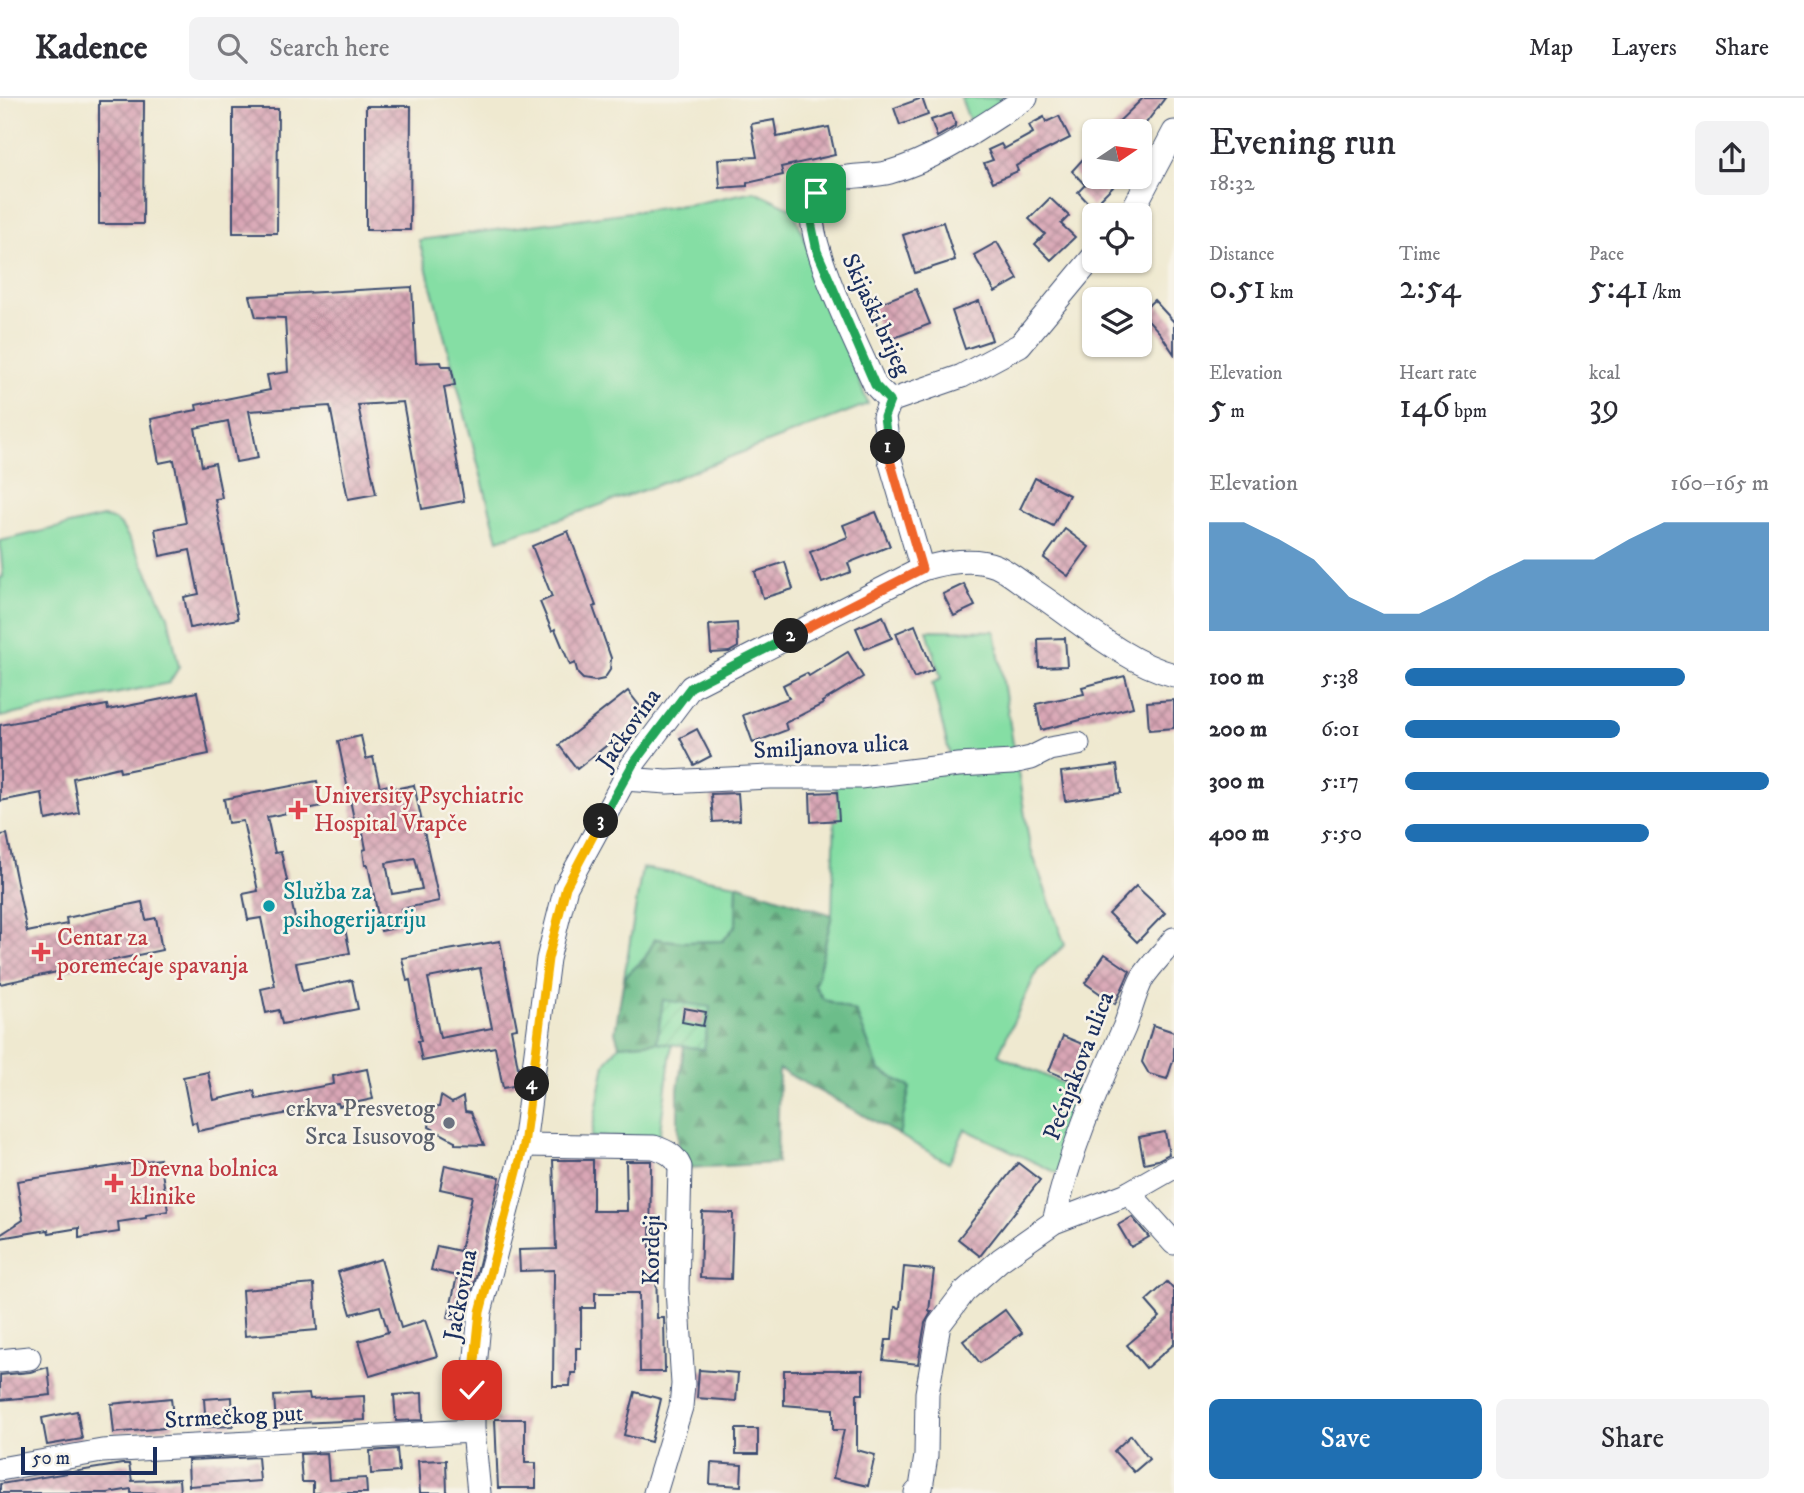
<!DOCTYPE html>
<meta charset="utf-8">
<style>
body{margin:0;font-family:"IM FELL DW Pica",serif;background:#f2f2f3;color:#2b2b33;height:100vh;display:flex;flex-direction:column;font-size:26px;white-space:nowrap}
*{box-sizing:border-box;margin:0}
p{font-size:23px;color:#7c7c81}
.icon{flex:none;width:38px;height:38px;fill:none;stroke:currentColor;stroke-width:2;stroke-linecap:round;stroke-linejoin:round}
.map{position:relative;flex:1;overflow:hidden}
.side{display:flex;flex-direction:column;background:#fff;width:630px}
.side>*{flex:none}
.needle{width:46px;rotate:77deg}
.controls{position:absolute;left:1082px;top:21px;display:grid;gap:14px}
.controls a{display:grid;place-items:center;width:70px;height:70px;border-radius:10px;background:#fff;box-shadow:0 2px 5px #0004;font-size:35px}
.scale{position:absolute;left:21px;bottom:18px;width:136px;box-sizing:border-box;padding-left:7px;border:4px solid #1b2f5e;border-top:0;font-size:19px;line-height:24px;white-space:nowrap;color:#1b2f5e;-webkit-text-stroke:5px #f7f3e8;paint-order:stroke}
.pin{position:absolute;display:grid;place-items:center;width:60px;height:60px;color:#fff;margin:-30px;border-radius:14px;box-shadow:0 4px 10px #0006}
.km{position:absolute;width:35px;height:35px;margin:-18px;border-radius:50%;background:#222;color:#fff;font-size:19px;line-height:35px;text-align:center}
.round{display:grid;place-items:center;flex:none;width:74px;height:74px;border-radius:10px;background:#f2f2f3}
.overview{display:flex;align-items:center;justify-content:space-between;height:119px;padding:0 35px}
h1{font-size:38px;font-weight:600;line-height:52px}
.metrics{display:grid;grid-template-columns:repeat(3,1fr);gap:10px;height:119px;padding:7px 35px}
.metrics div{display:grid;align-content:center}
.metrics b{font-size:35px;font-weight:600}
.metrics small{font-size:19px;font-weight:400}
.metrics p{font-size:19px}
.chart{height:196px;padding:14px 35px}
.chart p{display:flex;justify-content:space-between}
.chart svg{width:100%;height:126px;margin-top:7px;fill:#1f6fb2;opacity:.7}
.primary-button{display:flex;gap:14px;margin-top:auto;padding:14px 35px}
.primary-button a{flex:1;height:80px;border-radius:10px;background:#1f6fb2;color:#fff;font-size:28px;font-weight:600;line-height:80px;text-align:center}
.primary-button a+a{background:#f2f2f3;color:#2b2b33}
ul{padding:0 35px;list-style:none;font-size:23px}
li{display:grid;grid-template-columns:112px 84px 1fr;align-items:center;height:52px}
li i{height:18px;border-radius:9px;background:#1f6fb2}
header{display:flex;align-items:center;gap:42px;box-sizing:border-box;height:98px;padding:0 35px;background:#fff;border-bottom:2px solid #e1e1e2}
header strong{font-size:33px}
nav{display:flex;gap:38px;margin-inline-start:auto;font-size:24px}
.search{width:490px;height:63px;background:#f2f2f3;display:flex;align-items:center;gap:18px;box-sizing:border-box;padding:0 24px;border-radius:10px;color:#7c7c81;font-size:26px}
main{display:flex;flex:1;min-height:0}
.map>svg:first-child{display:block}
.green{fill:#85dea4;stroke:#508681;stroke-width:2}
.forest{fill:url(#forest-firs);stroke:#447674;stroke-width:2}
.garden{fill:url(#garden-furrows);stroke:#508681;stroke-width:2}
.building{fill:url(#building-cross-hatch);fill-rule:evenodd}
.lines{fill:none;stroke-linecap:round;stroke-linejoin:round}
.minor-casing{stroke:#3b4b6f;stroke-width:25}
.minor{stroke:#fff;stroke-width:23}
.split-1-casing{stroke:#fff;stroke-width:14}
.split-2-casing{stroke:#fff;stroke-width:14}
.split-3-casing{stroke:#fff;stroke-width:14}
.split-4-casing{stroke:#fff;stroke-width:14}
.split-5-casing{stroke:#fff;stroke-width:14}
.split-1{stroke:#22a559;stroke-width:9}
.split-2{stroke:#f0652b;stroke-width:9}
.split-3{stroke:#22a559;stroke-width:9}
.split-4{stroke:#f5b400;stroke-width:9}
.split-5{stroke:#f5b400;stroke-width:9}
.health-dot{fill:#e0444e;stroke:#f7f3e8;stroke-width:2.5}
.culture-dot{fill:#0f9aa8;stroke:#f7f3e8;stroke-width:2.5}
.worship-dot{fill:#6b7280;stroke:#f7f3e8;stroke-width:2.5}
.labels{text-anchor:middle;dominant-baseline:central;stroke-width:5;stroke-linejoin:round;paint-order:stroke}
.street-label{font-size:24px;fill:#1b2f5e;stroke:#f7f3e8}
.health-label{font-size:24px;fill:#be3a42;stroke:#f7f3e8;text-anchor:start}
.culture-label{font-size:24px;fill:#0d838f;stroke:#f7f3e8;text-anchor:start}
.worship-label{font-size:24px;fill:#5b616d;stroke:#f7f3e8;text-anchor:end}
</style>
<header>
<strong>Kadence</strong>
<div class="search"><svg class="icon" aria-label="search" viewBox="0 0 24 24"><circle cx="10" cy="10" r="6"/><path d="M15 15l6 6"/></svg>Search here</div>
<nav><a>Map</a><a>Layers</a><a>Share</a></nav>
</header>
<main>
<div class="map">
<svg width="1174" height="1395" viewBox="0 0 1174 1395">
<defs>
<pattern id="forest-firs" width="22" height="20" patternUnits="userSpaceOnUse" patternTransform="scale(1.75)"><rect width="22" height="20" fill="#6cbd8a"/><path d="M5 1l3.5 6h-7zM16 11l3.5 6h-7z" fill="#589a74"/></pattern>
<pattern id="garden-furrows" width="10" height="10" patternUnits="userSpaceOnUse" patternTransform="scale(1.75)"><rect width="10" height="10" fill="#85dea4"/><path d="M-1 1l2-2M0 10L10 0M9 11l2-2" fill="none" stroke="#72bf90"/></pattern>
<pattern id="building-cross-hatch" width="8" height="8" patternUnits="userSpaceOnUse" patternTransform="scale(1.75)"><rect width="8" height="8" fill="#d9a6b5"/><path d="M0 0l8 8M0 8l8-8" fill="none" stroke="#af8896"/></pattern>
</defs>
<rect width="100%" height="100%" fill="#f7f3e8"/>
<filter id="ink" filterUnits="userSpaceOnUse"><feTurbulence type="fractalNoise" baseFrequency=".0143" numOctaves="2"/><feDisplacementMap in="SourceGraphic" scale="14" xChannelSelector="R" yChannelSelector="G"/><feConvolveMatrix kernelMatrix="1 2 1 2 8 2 1 2 1" color-interpolation-filters="sRGB"/></filter>
<filter id="wash" filterUnits="userSpaceOnUse"><feTurbulence type="fractalNoise" baseFrequency=".00686" numOctaves="4" result="noise"/><feDisplacementMap in="SourceGraphic" scale="28" xChannelSelector="R" yChannelSelector="G"/><feGaussianBlur stdDeviation="1.57" result="paint"/><feColorMatrix in="noise" values="0 0 0 0 0 0 0 0 0 0 0 0 0 0 0 0 0 1.4 0 .05"/><feComposite in="paint" operator="in"/></filter>
<g filter="url(#wash)">
<rect width="100%" height="100%" fill="#efe9d0"/>
<!-- green -->
<g class="green">
<polygon points="961,0 1011,0 971,27"/>
<polygon points="754,93 793,111 868,306 647,391 498,442 419,142 698,105"/>
<polygon points="103,419 114,422 122,429 140,459 168,518 179,569 169,585 0,619 0,480 3,479 0,443"/>
<polygon points="927,532 995,533 1015,658 951,662 932,585 941,581"/>
<polygon points="1017,668 1030,749 1065,847 1038,871 998,957 1091,998 1061,1077 965,1031 949,1065 899,1037 910,989 879,972 856,914 823,901 815,888 832,817 836,683"/>
<polygon points="642,770 737,786 736,828 723,843 683,844 656,841 645,860 624,880"/>
<polygon points="657,944 672,946 659,1040 591,1039 605,966 619,947"/>
</g>
<!-- forest -->
<polygon class="forest" points="737,786 832,817 815,888 823,901 856,914 879,972 910,989 899,1037 779,971 777,1065 688,1070 678,1049 678,992 684,948 704,951 663,902 657,944 619,947 615,934 624,880 645,860 655,841 683,844 723,843 736,827"/>
<!-- garden -->
<polygon class="garden" points="663,902 710,909 704,951 657,944"/>
<g id="blocks">
<!-- building -->
<g class="building">
<polygon points="922,0 928,17 900,27 894,10"/>
<polygon points="1143,0 1165,0 1140,33 1109,33"/>
<polygon points="99,3 144,3 143,126 99,126"/>
<polygon points="366,8 411,8 410,132 366,132"/>
<polygon points="233,11 278,11 277,135 233,135"/>
<polygon points="952,15 956,28 937,39 931,22"/>
<polygon points="1059,18 1070,40 1026,62 1016,68 1018,73 993,84 984,65 993,62 988,52 1001,46 1004,51 1033,35 1029,27 1044,19 1046,24"/>
<polygon points="774,22 777,39 829,29 835,57 781,69 783,77 747,85 747,88 720,90 718,61 757,59 751,26"/>
<polygon points="1094,49 1094,79 1103,79 1113,88 1092,109 1078,94 1085,87 1072,73"/>
<polygon points="1050,100 1069,118 1061,126 1075,139 1051,162 1035,146 1045,136 1029,121"/>
<polygon points="943,124 955,162 915,175 903,137"/>
<polygon points="997,144 1018,181 995,194 974,157"/>
<polygon points="412,189 416,265 441,264 442,268 451,268 455,287 444,289 464,403 422,411 403,304 358,307 376,396 348,401 330,308 249,313 258,360 236,364 228,323 195,330 202,368 215,365 222,400 215,401 238,521 190,530 184,499 199,496 190,452 160,458 155,431 186,425 174,362 159,365 151,321 197,312 196,307 270,292 267,277 288,274 285,220 256,219 250,198"/>
<polygon points="916,191 930,226 884,244 870,209"/>
<polygon points="1154,202 1174,224 1174,256 1160,235 1141,214"/>
<polygon points="979,203 992,242 965,251 952,213"/>
<polygon points="1035,380 1069,397 1053,428 1020,411"/>
<polygon points="876,414 890,448 848,465 851,474 822,485 810,454 848,439 843,427"/>
<polygon points="1065,431 1089,449 1068,478 1044,460"/>
<polygon points="568,433 596,508 593,509 611,560 610,572 604,581 595,583 583,581 578,576 575,565 570,567 555,531 552,533 540,504 552,499 532,448"/>
<polygon points="785,464 793,491 763,500 755,474"/>
<polygon points="964,486 975,508 954,518 943,496"/>
<polygon points="883,518 892,540 865,551 856,530"/>
<polygon points="737,525 738,549 729,554 711,555 709,527"/>
<polygon points="915,527 933,572 914,580 896,535"/>
<polygon points="1065,540 1067,568 1039,569 1038,541"/>
<polygon points="848,554 863,579 822,604 823,606 785,625 787,632 753,645 743,617 789,600 783,587 807,575 809,578"/>
<polygon points="1125,578 1133,609 1041,632 1036,606 1084,596 1082,589"/>
<polygon points="628,593 646,616 577,671 559,647"/>
<polygon points="197,594 209,656 120,674 119,669 73,680 79,715 46,722 42,695 0,703 0,627 107,607 108,612"/>
<polygon points="1174,602 1174,630 1149,632 1147,604"/>
<polygon points="697,631 711,658 694,667 680,640"/>
<path d="M361,638L366,661L373,659L380,689L393,686L394,691L414,687L439,803L401,811L405,828L381,833L368,767H365L363,752L366,751L360,720L354,721L338,643ZM415,760L422,791L392,796L386,765Z"/>
<polygon points="1117,667 1121,695 1065,703 1061,674"/>
<polygon points="317,683 322,708 267,719 275,755 281,754 297,830 343,821 350,855 296,865 302,893 352,882 358,911 282,926 279,912 266,915 261,891 275,888 261,820 248,822 243,796 258,793 243,723 228,725 224,701"/>
<polygon points="837,694 839,722 811,724 810,695"/>
<polygon points="738,695 740,722 713,724 711,696"/>
<polygon points="7,736 27,834 67,826 66,820 142,804 146,822 156,820 162,852 0,886 0,737"/>
<polygon points="1136,788 1165,815 1137,844 1109,816"/>
<path d="M500,843L517,930L511,931L519,975L518,987L503,990L495,949L422,963L418,943H421L410,882L407,883L402,860ZM480,870L492,930L440,940L428,880Z"/>
<polygon points="1105,856 1130,873 1115,906 1085,885"/>
<polygon points="684,910 706,914 703,928 682,924"/>
<polygon points="1153,927 1174,934 1174,960 1167,981 1149,976 1142,964"/>
<polygon points="1063,938 1087,948 1073,983 1049,973"/>
<polygon points="367,971 373,1001 339,1008 338,1005 198,1033 196,1024 192,1025 183,979 208,974 214,1002 254,993 256,1001 334,986 333,978"/>
<polygon points="441,998 452,1005 463,999 465,1013 471,1014 484,1047 455,1046 455,1043 429,1029 432,1010 439,1009"/>
<polygon points="1165,1034 1169,1056 1158,1062 1144,1065 1139,1039"/>
<polygon points="160,1061 168,1113 146,1117 146,1120 118,1124 119,1134 79,1140 79,1130 49,1135 48,1132 0,1140 0,1137 23,1122 17,1083"/>
<polygon points="553,1062 593,1062 593,1113 627,1113 626,1063 651,1063 650,1157 656,1157 657,1220 664,1220 665,1274 640,1274 639,1195 595,1195 595,1210 581,1210 581,1250 576,1250 576,1275 571,1275 570,1288 553,1288 554,1172 520,1173 519,1152 556,1151"/>
<polygon points="1018,1065 1040,1082 980,1158 958,1141"/>
<polygon points="445,1067 500,1079 465,1224 448,1220 457,1178 431,1172 437,1148 460,1153 472,1098 440,1091"/>
<polygon points="702,1114 733,1115 731,1181 700,1180"/>
<polygon points="1132,1119 1149,1139 1131,1149 1118,1127"/>
<polygon points="381,1161 401,1230 425,1222 437,1258 370,1278 359,1243 388,1234 380,1208 351,1216 338,1174"/>
<polygon points="904,1169 934,1172 929,1213 932,1213 925,1225 918,1266 883,1262 886,1242 892,1242 895,1209 900,1210"/>
<polygon points="1167,1184 1174,1192 1174,1246 1146,1270 1127,1247 1160,1219 1146,1203"/>
<polygon points="314,1186 317,1232 245,1238 242,1192"/>
<polygon points="1005,1212 1022,1235 980,1265 963,1243"/>
<polygon points="48,1269 51,1297 0,1302 0,1277 30,1274"/>
<polygon points="699,1272 738,1275 736,1303 697,1300"/>
<polygon points="784,1272 863,1272 863,1296 857,1296 857,1352 875,1357 868,1388 833,1380 844,1332 833,1332 833,1311 784,1307"/>
<polygon points="635,1294 661,1301 651,1344 624,1337"/>
<polygon points="422,1295 423,1322 396,1323 394,1297"/>
<polygon points="309,1296 310,1301 364,1298 365,1322 276,1326 274,1298"/>
<polygon points="232,1299 233,1328 206,1329 204,1301"/>
<polygon points="171,1300 174,1329 114,1335 111,1306"/>
<polygon points="77,1313 82,1341 47,1347 42,1320"/>
<polygon points="495,1321 525,1321 525,1365 536,1365 536,1390 498,1390"/>
<rect x="736" y="1331" width="22" height="25"/>
<polygon points="1131,1337 1149,1361 1134,1374 1114,1353"/>
<polygon points="397,1351 399,1374 371,1376 370,1353"/>
<polygon points="327,1355 329,1382 366,1380 367,1395 313,1395 313,1384 302,1384 300,1356"/>
<polygon points="258,1359 260,1383 189,1388 188,1362"/>
<polygon points="446,1362 447,1395 420,1395 418,1363"/>
<polygon points="711,1365 742,1367 741,1388 710,1386"/>
<polygon points="122,1366 129,1366 132,1383 179,1381 180,1395 131,1395 131,1391 108,1395 0,1395 0,1386"/>
</g>
</g>
</g>
<g filter="url(#ink)">
<use href="#blocks" fill-opacity="0" stroke="#3b4b6f" stroke-width="2"/>
<g class="lines">
<defs>
<g id="minor">
<polyline points="1130,117 1174,34"/>
<path d="M890,303L875,287C859,250 796,129 815,96C830,72 867,81 890,74C940,60 983,27 1026,0"/>
<polyline points="922,471 890,362 884,319 890,303 962,278 1020,247 1094,158"/>
<polyline points="624,681 667,684 769,679 860,679 958,667 1013,664 1031,660 1049,651 1078,646"/>
<path d="M524,1047L654,1049C666,1053 675,1057 680,1069L677,1191L683,1286L681,1309L655,1395"/>
<polyline points="1129,1095 1174,1145"/>
<path d="M1054,1124C1068,1056 1096,993 1124,930C1131,913 1134,895 1143,879C1152,866 1164,854 1174,841"/>
<polyline points="0,1263 29,1260"/>
<polyline points="0,1371 102,1353 473,1333"/>
<path d="M479,1395L473,1333V1292L480,1214L524,1047L548,861L566,789L633,666L691,589L922,471C944,464 975,459 996,468C1007,473 1018,482 1028,489C1073,518 1123,564 1174,577"/>
<polyline points="916,1395 921,1390 926,1358 927,1295 939,1227 964,1194 1000,1162 1054,1124 1125,1097 1174,1069"/>
</g>
</defs>
<!-- minor casing -->
<use href="#minor" class="minor-casing"/>
<!-- minor -->
<use href="#minor" class="minor"/>
</g>
</g>
<g class="lines" filter="url(#ink)">
<defs>
<polyline id="split-1" points="816,95 811,107 811,124 817,153 875,287 890,303 884,319 888,349"/>
<polyline id="split-2" points="791,538 922,471 890,362 888,349"/>
<polyline id="split-3" points="601,723 633,666 691,589 791,538"/>
<polyline id="split-4" points="532,986 548,861 566,789 601,723"/>
<polyline id="split-5" points="472,1292 480,1214 524,1047 532,986"/>
</defs>
<!-- split-1 casing -->
<use href="#split-1" class="split-1-casing"/>
<!-- split-2 casing -->
<use href="#split-2" class="split-2-casing"/>
<!-- split-3 casing -->
<use href="#split-3" class="split-3-casing"/>
<!-- split-4 casing -->
<use href="#split-4" class="split-4-casing"/>
<!-- split-5 casing -->
<use href="#split-5" class="split-5-casing"/>
<!-- split-1 -->
<use href="#split-1" class="split-1"/>
<!-- split-2 -->
<use href="#split-2" class="split-2"/>
<!-- split-3 -->
<use href="#split-3" class="split-3"/>
<!-- split-4 -->
<use href="#split-4" class="split-4"/>
<!-- split-5 -->
<use href="#split-5" class="split-5"/>
</g>
<!-- markers -->
<g class="health-dot">
<path d="M294.5 701.5h7v7h7v7h-7v7h-7v-7h-7v-7h7z"/>
<path d="M37.5 843.5h7v7h7v7h-7v7h-7v-7h-7v-7h7z"/>
<path d="M110.5 1074.5h7v7h7v7h-7v7h-7v-7h-7v-7h7z"/>
</g>
<circle class="culture-dot" cx="269" cy="808" r="7"/>
<circle class="worship-dot" cx="449" cy="1025" r="7"/>
<g class="labels">
<!-- street labels -->
<g class="street-label">
<text transform="translate(876 217) rotate(65)">Skijaški brijeg</text>
<text transform="translate(629 631) rotate(-55)">Jačkovina</text>
<text transform="translate(831 649) rotate(-3)">Smiljanova ulica</text>
<text transform="translate(1079 968) rotate(-69)">Pećnjakova ulica</text>
<text transform="translate(652 1152) rotate(-89)">Kordeji</text>
<text transform="translate(461 1197) rotate(-79)">Jačkovina</text>
<text transform="translate(234 1319) rotate(-3)">Strmečkog put</text>
</g>
<!-- health labels -->
<g class="health-label">
<text x="314" y="698">University Psychiatric<tspan x="314" dy="28">Hospital Vrapče</tspan></text>
<text x="57" y="840">Centar za<tspan x="57" dy="28">poremećaje spavanja</tspan></text>
<text x="130" y="1071">Dnevna bolnica<tspan x="130" dy="28">klinike</tspan></text>
</g>
<!-- culture labels -->
<g class="culture-label">
<text x="283" y="794">Služba za<tspan x="283" dy="28">psihogerijatriju</tspan></text>
</g>
<!-- worship labels -->
<g class="worship-label">
<text x="435" y="1011">crkva Presvetog<tspan x="435" dy="28">Srca Isusovog</tspan></text>
</g>
</g>
</svg>
<div class="controls">
<a><svg class="needle" viewBox="-14 -14 28 28"><path d="M0-13l5 13h-10z" fill="#e53935"/><path d="M0 13l5-13h-10z" fill="#7c7c81"/></svg></a>
<a><svg class="icon" aria-label="locate" viewBox="0 0 24 24"><circle cx="12" cy="12" r="6"/><path d="M12 2v4M12 18v4M2 12h4M18 12h4"/></svg></a>
<a><svg class="icon" aria-label="layers" viewBox="0 0 24 24"><path d="M12 4l9 5-9 5-9-5zM3 14l9 5 9-5"/></svg></a>
</div>
<div class="scale">50 m</div>
<div class="pin" style="left:816px;top:95px;background:#1e9e55"><svg class="icon" aria-label="arrive" viewBox="0 0 24 24"><path d="M6 21V4h12l-3 4 3 4H6"/></svg></div>
<div class="pin" style="left:472px;top:1292px;background:#d93025"><svg class="icon" aria-label="check" viewBox="0 0 24 24"><path d="M5 12l5 5 9-10"/></svg></div>
<b class="km" style="left:888px;top:349px">1</b>
<b class="km" style="left:791px;top:538px">2</b>
<b class="km" style="left:601px;top:723px">3</b>
<b class="km" style="left:532px;top:986px">4</b>
</div>
<section class="side">
<div class="overview"><div><h1>Evening run</h1><p>18:32</p></div><a class="round"><svg class="icon" aria-label="share" viewBox="0 0 24 24"><path d="M12 15V3M7 8l5-5 5 5M5 13v7h14v-7"/></svg></a></div>
<div class="metrics">
<div><p>Distance</p><b>0.51<small> km</small></b></div>
<div><p>Time</p><b>2:54</b></div>
<div><p>Pace</p><b>5:41<small> /km</small></b></div>
</div>
<div class="metrics">
<div><p>Elevation</p><b>5<small> m</small></b></div>
<div><p>Heart rate</p><b>146<small> bpm</small></b></div>
<div><p>kcal</p><b>39</b></div>
</div>
<div class="chart"><p><span>Elevation</span>160–165 m</p>
<svg viewBox="0 0 160 44" preserveAspectRatio="none"><path d="M0 44V6L10 6L20 12L30 19L40 32L50 38L60 38L70 32L80 25L90 19L100 19L110 19L120 12L130 6L140 6L150 6L160 6V44z"/></svg>
</div>
<ul>
<li><b>100 m</b>5:38<i style="width:77%"></i></li>
<li><b>200 m</b>6:01<i style="width:59%"></i></li>
<li><b>300 m</b>5:17<i style="width:100%"></i></li>
<li><b>400 m</b>5:50<i style="width:67%"></i></li>
</ul>
<div class="primary-button"><a>Save</a><a>Share</a></div>
</section>
</main>
